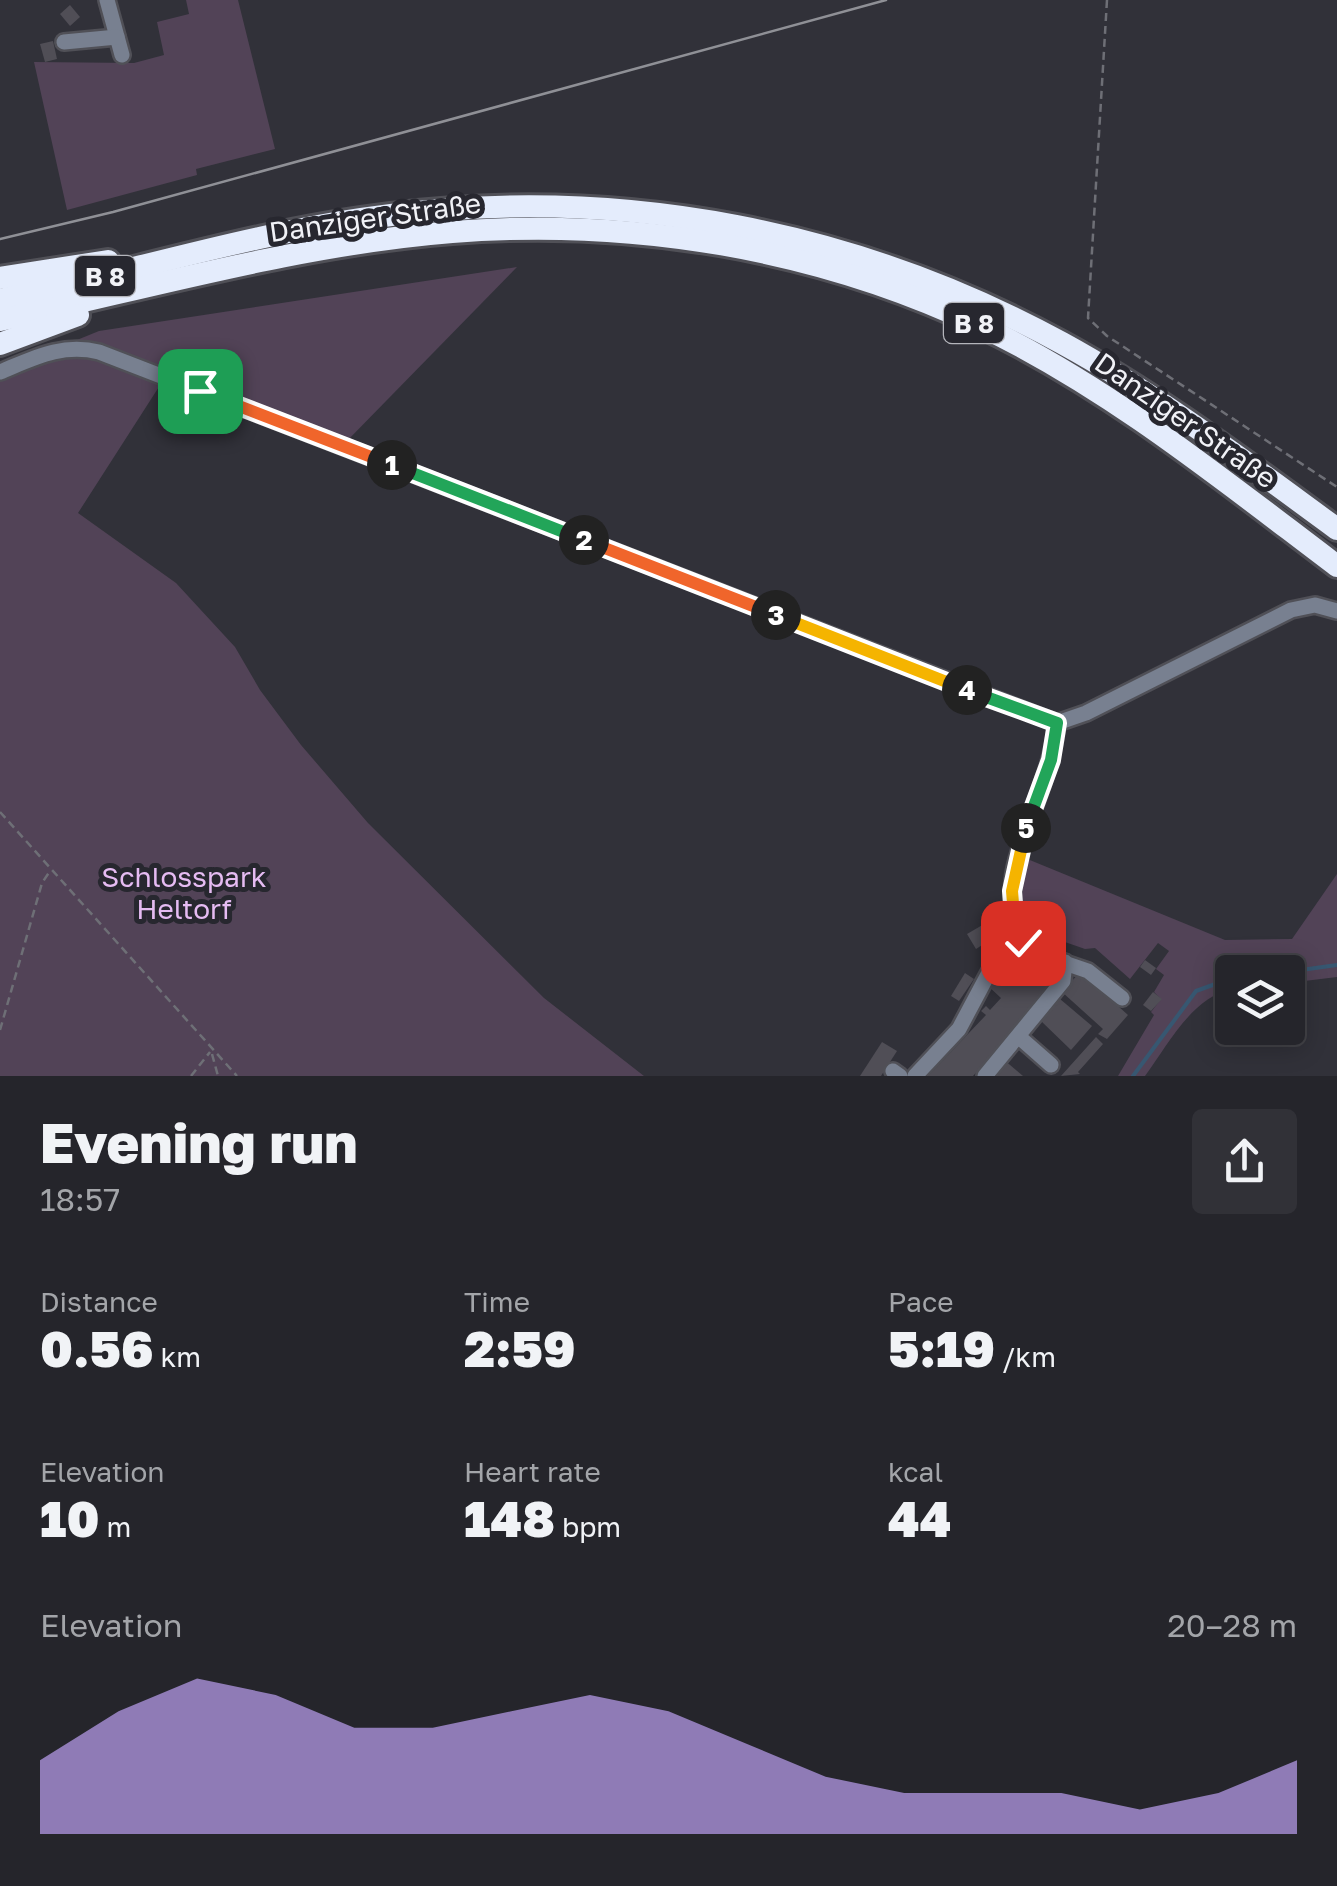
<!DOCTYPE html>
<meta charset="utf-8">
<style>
body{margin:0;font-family:"Golos Text",sans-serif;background:#313137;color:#f1f3f6;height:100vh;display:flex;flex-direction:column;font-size:38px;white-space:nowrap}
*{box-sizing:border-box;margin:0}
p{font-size:32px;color:#a3a5a9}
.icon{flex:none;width:55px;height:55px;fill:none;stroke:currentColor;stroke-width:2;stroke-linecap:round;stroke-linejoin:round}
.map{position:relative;height:1076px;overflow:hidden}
.sheet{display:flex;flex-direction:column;background:#25252b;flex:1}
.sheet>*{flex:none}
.fabs{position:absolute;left:1215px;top:955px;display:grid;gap:20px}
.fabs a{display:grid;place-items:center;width:90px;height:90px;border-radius:10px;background:#25252b;box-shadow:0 5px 25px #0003,0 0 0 2px #424247;font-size:50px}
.pin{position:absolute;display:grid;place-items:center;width:85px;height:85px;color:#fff;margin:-42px;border-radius:20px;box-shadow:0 5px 15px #0006}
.km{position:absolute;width:50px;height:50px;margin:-25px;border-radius:50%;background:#222;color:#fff;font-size:28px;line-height:50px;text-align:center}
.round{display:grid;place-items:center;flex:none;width:105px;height:105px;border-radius:10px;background:#313137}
.summary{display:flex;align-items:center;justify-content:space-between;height:170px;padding:0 40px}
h1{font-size:55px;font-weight:800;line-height:75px}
.figures{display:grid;grid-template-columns:repeat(3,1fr);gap:15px;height:170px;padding:10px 40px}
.figures div{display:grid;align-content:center}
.figures b{font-size:50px;font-weight:800}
.figures small{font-size:28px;font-weight:400}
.figures p{font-size:28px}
.chart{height:280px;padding:20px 40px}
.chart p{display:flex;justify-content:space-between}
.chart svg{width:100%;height:180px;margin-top:10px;fill:#bca0f2;opacity:.7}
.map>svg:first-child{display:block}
.green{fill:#524357}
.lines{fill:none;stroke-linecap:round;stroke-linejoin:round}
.stream{stroke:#375771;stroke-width:4}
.building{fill:#504e56}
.minor-casing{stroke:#505057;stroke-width:20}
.highway-casing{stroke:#505057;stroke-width:28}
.path{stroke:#6e6f76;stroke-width:2.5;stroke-dasharray:8 5;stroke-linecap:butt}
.minor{stroke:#788090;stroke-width:15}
.highway{stroke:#e4ecfc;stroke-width:22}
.tram{stroke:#8f9096;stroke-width:2.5}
.split-1-casing{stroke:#fff;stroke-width:20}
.split-2-casing{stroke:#fff;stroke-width:20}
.split-3-casing{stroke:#fff;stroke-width:20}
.split-4-casing{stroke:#fff;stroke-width:20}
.split-5-casing{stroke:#fff;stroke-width:20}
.split-6-casing{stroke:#fff;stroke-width:20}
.split-1{stroke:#f0652b;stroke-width:12}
.split-2{stroke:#22a559;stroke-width:12}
.split-3{stroke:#f0652b;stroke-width:12}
.split-4{stroke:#f5b400;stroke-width:12}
.split-5{stroke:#22a559;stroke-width:12}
.split-6{stroke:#f5b400;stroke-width:12}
.labels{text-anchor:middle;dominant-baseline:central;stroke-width:10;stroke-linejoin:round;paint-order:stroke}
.shield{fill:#27272f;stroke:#b4b5bb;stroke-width:2.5}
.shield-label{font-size:25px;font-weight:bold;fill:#f1f2f7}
.street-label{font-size:28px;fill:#f1f2f7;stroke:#27272f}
.park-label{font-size:28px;fill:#e5bbf2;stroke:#27272f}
</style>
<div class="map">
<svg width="1337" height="1076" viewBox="0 0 1337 1076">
<rect width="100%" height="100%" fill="#313139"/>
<!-- green -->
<g class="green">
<polygon points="186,0 238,0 275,149 196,169 197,175 67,210 34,62 134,63 164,55 157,22 189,14"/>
<polygon points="517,267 344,444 72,342 99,331"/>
<polygon points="72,350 164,379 78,513 176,583 235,647 260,690 301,745 368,823 544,998 644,1076 0,1076 0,375"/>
<path d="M1020,856L1225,940L1292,939L1337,874V977L1288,983V972H1232V989C1192,997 1168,1045 1145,1076H1118L1154,1015L1151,1012L1161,999L1154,992L1164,975L1156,969L1169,951L1158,943L1130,979L1095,948L1085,949L1039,933L1030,940L1017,923Z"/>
</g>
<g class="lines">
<!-- stream -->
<g class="stream">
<polyline points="1287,972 1337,965"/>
<polyline points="1133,1076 1196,991 1232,978"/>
</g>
</g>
<!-- building -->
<g class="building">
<polygon points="70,5 80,17 70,26 60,14"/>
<polygon points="53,41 57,59 45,62 40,44"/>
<polygon points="991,920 999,934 976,949 967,934"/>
<polygon points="1145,960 1156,968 1151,975 1140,967"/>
<polygon points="1030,966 1054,987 973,1076 928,1076 986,1015 981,1011 986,1006 990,1010 1001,998 987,985 999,972 1013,984"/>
<polygon points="1080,972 1128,1015 1107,1039 1098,1034 1103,1029 1062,992"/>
<polygon points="965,973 974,979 959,1001 951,996"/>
<polygon points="1153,992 1162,999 1151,1011 1143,1005"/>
<polygon points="1060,999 1092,1026 1071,1050 1041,1021"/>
<polygon points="1096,1037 1103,1044 1078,1072 1080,1074 1061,1076"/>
<polygon points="882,1042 897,1051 881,1076 860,1076"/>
<polygon points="1003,1059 1023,1076 988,1076"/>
</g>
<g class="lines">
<defs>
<g id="minor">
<polyline points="107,0 122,55"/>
<polyline points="64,42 117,37"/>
<path d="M0,372C34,358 62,343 99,352L1057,723L1086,713L1291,610L1315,605L1337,611"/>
<path d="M1016,939C1013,915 1010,892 1015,868C1026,819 1052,773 1057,723"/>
<polyline points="1016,939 1050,958 1088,971 1122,998"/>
<polyline points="1019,1037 1051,1065"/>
<polyline points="893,1071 900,1076"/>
<polyline points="915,1076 959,1029 992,967 1016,939"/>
<polyline points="985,1076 1063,981 1065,962"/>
</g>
<g id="highway">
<polyline points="0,278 108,261"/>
<path d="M0,300C130,272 258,231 391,215C623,186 857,231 1062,343C1159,396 1248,464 1337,529"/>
<path d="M0,320C148,288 301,244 452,232C632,218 817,248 981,326C1110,388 1223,480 1337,566"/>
<polyline points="0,344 78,315"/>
</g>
</defs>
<!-- minor casing -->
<use href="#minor" class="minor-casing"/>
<!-- highway casing -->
<use href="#highway" class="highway-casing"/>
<!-- path -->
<g class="path">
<polyline points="1107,0 1088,318 1107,336 1337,487"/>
<polyline points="0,812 237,1076"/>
<polyline points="0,1030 42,883 50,871"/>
<polyline points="212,1054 218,1076"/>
<polyline points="191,1076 210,1052"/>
</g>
<!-- minor -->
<use href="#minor" class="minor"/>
<!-- highway -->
<use href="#highway" class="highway"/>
<!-- tram -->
<polyline class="tram" points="0,239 113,212 886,0"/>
</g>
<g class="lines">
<defs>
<polyline id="split-1" points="200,391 392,465"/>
<polyline id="split-2" points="392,465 584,540"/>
<polyline id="split-3" points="584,540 776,615"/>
<polyline id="split-4" points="776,615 967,690"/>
<polyline id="split-5" points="967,690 1057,723 1051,760 1026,828"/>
<polyline id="split-6" points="1023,943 1016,940 1012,891 1026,828"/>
</defs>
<!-- split-1 casing -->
<use href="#split-1" class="split-1-casing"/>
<!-- split-2 casing -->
<use href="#split-2" class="split-2-casing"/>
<!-- split-3 casing -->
<use href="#split-3" class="split-3-casing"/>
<!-- split-4 casing -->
<use href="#split-4" class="split-4-casing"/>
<!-- split-5 casing -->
<use href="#split-5" class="split-5-casing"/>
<!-- split-6 casing -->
<use href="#split-6" class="split-6-casing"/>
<!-- split-1 -->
<use href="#split-1" class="split-1"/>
<!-- split-2 -->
<use href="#split-2" class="split-2"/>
<!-- split-3 -->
<use href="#split-3" class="split-3"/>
<!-- split-4 -->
<use href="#split-4" class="split-4"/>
<!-- split-5 -->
<use href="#split-5" class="split-5"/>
<!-- split-6 -->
<use href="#split-6" class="split-6"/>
</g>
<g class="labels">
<!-- shield labels -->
<g class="shield">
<rect x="75" y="256" width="60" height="40" rx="8"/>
<rect x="944" y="303" width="60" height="40" rx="8"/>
</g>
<g class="shield-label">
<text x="105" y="276">B 8</text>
<text x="974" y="323">B 8</text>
</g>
<!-- street labels -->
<g class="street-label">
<text transform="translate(375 217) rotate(-8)">Danziger Straße</text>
<text transform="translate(1186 420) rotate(35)">Danziger Straße</text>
</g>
<!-- park labels -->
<g class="park-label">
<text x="184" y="876">Schlosspark<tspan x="184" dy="32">Heltorf</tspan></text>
</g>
</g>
</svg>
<div class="fabs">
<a><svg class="icon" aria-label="layers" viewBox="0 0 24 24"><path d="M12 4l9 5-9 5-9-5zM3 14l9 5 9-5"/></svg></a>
</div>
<div class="pin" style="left:200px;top:391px;background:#1e9e55"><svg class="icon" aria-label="arrive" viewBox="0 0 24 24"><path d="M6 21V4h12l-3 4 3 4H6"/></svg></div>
<div class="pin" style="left:1023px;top:943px;background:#d93025"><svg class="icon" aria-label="check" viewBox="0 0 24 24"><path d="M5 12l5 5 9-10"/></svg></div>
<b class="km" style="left:392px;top:465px">1</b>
<b class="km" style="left:584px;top:540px">2</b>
<b class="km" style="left:776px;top:615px">3</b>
<b class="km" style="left:967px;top:690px">4</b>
<b class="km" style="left:1026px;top:828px">5</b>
</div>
<section class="sheet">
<div class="summary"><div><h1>Evening run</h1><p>18:57</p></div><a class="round"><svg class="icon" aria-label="share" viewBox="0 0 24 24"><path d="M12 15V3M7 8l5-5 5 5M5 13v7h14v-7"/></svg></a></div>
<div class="figures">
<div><p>Distance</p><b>0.56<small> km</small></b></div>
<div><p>Time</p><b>2:59</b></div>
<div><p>Pace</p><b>5:19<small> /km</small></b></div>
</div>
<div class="figures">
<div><p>Elevation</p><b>10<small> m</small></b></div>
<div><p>Heart rate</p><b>148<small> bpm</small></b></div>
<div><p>kcal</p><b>44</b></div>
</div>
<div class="chart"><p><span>Elevation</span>20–28 m</p>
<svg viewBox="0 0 160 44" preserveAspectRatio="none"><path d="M0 44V26L10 14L20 6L30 10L40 18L50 18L60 14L70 10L80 14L90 22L100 30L110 34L120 34L130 34L140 38L150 34L160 26V44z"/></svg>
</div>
</section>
